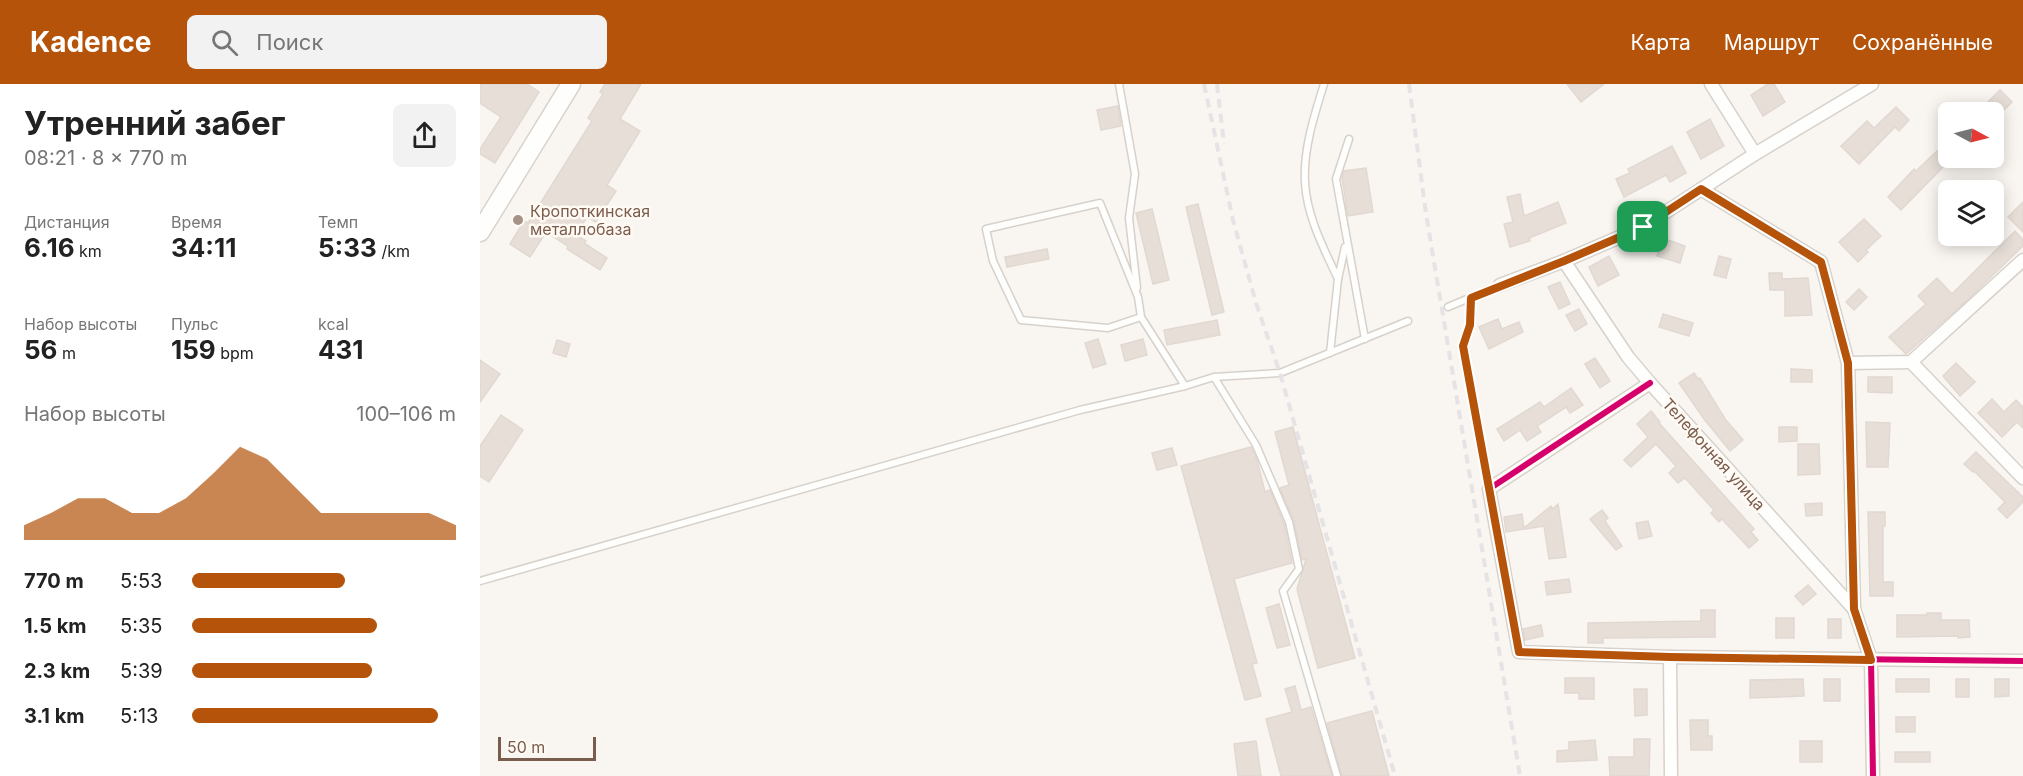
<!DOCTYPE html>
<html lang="ru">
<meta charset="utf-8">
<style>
body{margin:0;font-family:Inter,sans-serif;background:#f2f2f2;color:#222;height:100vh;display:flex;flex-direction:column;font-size:22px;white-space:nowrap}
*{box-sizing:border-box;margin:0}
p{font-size:20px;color:#767676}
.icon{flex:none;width:33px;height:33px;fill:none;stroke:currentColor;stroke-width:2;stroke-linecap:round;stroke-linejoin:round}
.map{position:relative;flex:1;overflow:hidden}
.drawer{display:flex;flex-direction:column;background:#fff;width:480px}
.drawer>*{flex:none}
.needle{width:39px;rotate:97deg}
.buttons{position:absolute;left:1458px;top:18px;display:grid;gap:12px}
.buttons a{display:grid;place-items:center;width:66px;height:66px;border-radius:9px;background:#fff;box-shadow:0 3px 15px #0003;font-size:30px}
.scale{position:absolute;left:18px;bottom:15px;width:98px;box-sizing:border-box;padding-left:6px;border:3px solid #7a5c4d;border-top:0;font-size:16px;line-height:21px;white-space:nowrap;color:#7a5c4d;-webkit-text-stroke:4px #fffaf3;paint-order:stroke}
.pin{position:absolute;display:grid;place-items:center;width:51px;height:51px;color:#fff;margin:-26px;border-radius:12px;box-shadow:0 3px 9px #0006}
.round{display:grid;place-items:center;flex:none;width:63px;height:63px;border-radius:9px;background:#f2f2f2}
.summary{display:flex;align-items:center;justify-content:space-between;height:102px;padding:0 24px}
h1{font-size:33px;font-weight:700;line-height:45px}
.stats{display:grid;grid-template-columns:repeat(3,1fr);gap:9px;height:102px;padding:6px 24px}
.stats div{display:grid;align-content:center}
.stats b{font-size:26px;font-weight:700}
.stats small{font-size:16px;font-weight:400}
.stats p{font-size:16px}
.chart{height:168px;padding:12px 24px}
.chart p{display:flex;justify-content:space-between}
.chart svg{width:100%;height:108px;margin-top:6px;fill:#b45309;opacity:.7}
ul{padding:0 24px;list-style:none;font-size:20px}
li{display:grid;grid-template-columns:96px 72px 1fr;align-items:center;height:45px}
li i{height:15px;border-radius:8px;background:#b45309}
header{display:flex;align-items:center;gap:36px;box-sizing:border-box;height:84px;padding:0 30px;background:#b45309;color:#fff}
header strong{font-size:28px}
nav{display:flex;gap:33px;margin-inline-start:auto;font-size:21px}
.search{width:420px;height:54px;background:#f2f2f2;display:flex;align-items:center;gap:15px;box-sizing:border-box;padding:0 21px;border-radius:9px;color:#767676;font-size:22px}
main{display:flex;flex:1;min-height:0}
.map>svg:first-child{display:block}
.building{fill:#e6ded7;stroke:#e2d8d2;stroke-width:1.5}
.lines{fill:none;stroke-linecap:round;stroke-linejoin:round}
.service-casing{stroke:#d7d1cb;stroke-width:9}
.minor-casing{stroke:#d7d1cb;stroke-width:15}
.secondary-casing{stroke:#d9d2cb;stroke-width:21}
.service{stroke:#fefefd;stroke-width:6}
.minor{stroke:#fefefd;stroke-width:12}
.secondary{stroke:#fefefd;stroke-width:18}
.rail{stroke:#e6e3e7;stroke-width:4;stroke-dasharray:9 6;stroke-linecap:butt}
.cycleway-casing{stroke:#fffaf3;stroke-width:10}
.cycleway{stroke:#d6006c;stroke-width:6}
.route-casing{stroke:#fff;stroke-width:12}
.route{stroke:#b45309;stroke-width:8}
.poi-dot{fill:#a69286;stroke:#fffaf3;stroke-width:2}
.labels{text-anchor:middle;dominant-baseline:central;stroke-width:5;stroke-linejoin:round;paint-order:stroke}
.poi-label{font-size:16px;fill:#7a5c4d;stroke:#fffaf3;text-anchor:start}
.street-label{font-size:16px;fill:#7a5c4d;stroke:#fffaf3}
</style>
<header>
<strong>Kadence</strong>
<div class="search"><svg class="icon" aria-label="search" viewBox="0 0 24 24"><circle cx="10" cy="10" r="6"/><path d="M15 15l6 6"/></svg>Поиск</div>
<nav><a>Карта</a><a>Маршрут</a><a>Сохранённые</a></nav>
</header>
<main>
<section class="drawer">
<div class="summary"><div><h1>Утренний забег</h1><p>08:21 · 8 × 770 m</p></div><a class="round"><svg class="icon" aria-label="share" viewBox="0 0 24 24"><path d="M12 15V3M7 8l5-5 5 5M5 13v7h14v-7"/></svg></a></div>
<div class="stats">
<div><p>Дистанция</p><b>6.16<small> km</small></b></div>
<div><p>Время</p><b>34:11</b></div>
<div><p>Темп</p><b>5:33<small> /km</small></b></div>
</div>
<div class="stats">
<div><p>Набор высоты</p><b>56<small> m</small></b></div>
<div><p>Пульс</p><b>159<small> bpm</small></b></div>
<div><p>kcal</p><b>431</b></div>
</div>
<div class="chart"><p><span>Набор высоты</span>100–106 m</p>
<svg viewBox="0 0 160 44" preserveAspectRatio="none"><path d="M0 44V38L10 33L20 27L30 27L40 33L50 33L60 27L70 17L80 6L90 11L100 22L110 33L120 33L130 33L140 33L150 33L160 38V44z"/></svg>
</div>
<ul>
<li><b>770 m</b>5:53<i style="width:58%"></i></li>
<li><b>1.5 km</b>5:35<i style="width:70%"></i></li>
<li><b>2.3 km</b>5:39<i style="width:68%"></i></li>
<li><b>3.1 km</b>5:13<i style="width:93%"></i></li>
</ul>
</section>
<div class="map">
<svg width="1543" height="692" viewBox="0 0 1543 692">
<rect width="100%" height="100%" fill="#f9f5f0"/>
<!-- building -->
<g class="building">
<polygon points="0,0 47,0 59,8 15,79 0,70 0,65 21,33 0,19"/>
<polygon points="125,0 161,0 140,35 160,47 127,101 136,107 116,138 107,133 96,151 106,157 104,159 127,174 120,186 87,165 88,162 66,148 50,173 30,160 44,137 48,139 112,37 108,34 123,10 120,8"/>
<polygon points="1087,0 1124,0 1101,18"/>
<polygon points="1288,0 1294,0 1305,18 1283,32 1271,11"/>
<polygon points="1520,6 1532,18 1514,36 1514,28 1498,28"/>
<polygon points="638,22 641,42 621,46 617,26"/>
<polygon points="1416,23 1429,36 1419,47 1415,43 1379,80 1361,62 1387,37 1394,44"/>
<polygon points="1230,35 1244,62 1221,75 1207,48"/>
<polygon points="1192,62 1206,89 1190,98 1186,91 1144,113 1136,95 1150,89 1148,85"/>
<polygon points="1457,67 1468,78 1421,126 1408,113 1434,85 1436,87"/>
<polygon points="886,84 893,128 868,132 862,94 864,87"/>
<polygon points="1040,110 1044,132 1078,118 1086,139 1049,154 1050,157 1030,163 1024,140 1033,138 1027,113"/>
<polygon points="1543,118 1543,148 1528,133"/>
<polygon points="718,120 744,228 732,231 706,123"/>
<polygon points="672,125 689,196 673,200 656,129"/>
<polygon points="1384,135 1401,152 1386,166 1388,168 1378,178 1359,158"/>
<polygon points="1535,147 1543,156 1543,162 1484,219 1426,270 1409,253 1446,220 1438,212 1457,194 1472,210"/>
<polygon points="1182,154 1205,162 1200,179 1177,172"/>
<polygon points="567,165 569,175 527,183 525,173"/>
<polygon points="1129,172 1139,191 1118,202 1109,183"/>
<polygon points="1239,172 1251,175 1246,194 1234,191"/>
<polygon points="1289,189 1302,189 1302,195 1328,194 1332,231 1305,232 1305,206 1290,206"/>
<polygon points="1080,198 1090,220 1079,225 1068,203"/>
<polygon points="1379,205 1387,213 1374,226 1366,218"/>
<polygon points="1099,225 1107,240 1095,247 1086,231"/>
<polygon points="1183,230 1213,239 1209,252 1179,243"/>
<polygon points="1018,235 1022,245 1039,238 1043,248 1009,265 999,243"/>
<polygon points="737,236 740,251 687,261 684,246"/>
<polygon points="618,255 626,280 613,284 605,259"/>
<polygon points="663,255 667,271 645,277 641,261"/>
<polygon points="77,256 90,260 86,273 73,269"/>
<polygon points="1115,274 1130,297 1120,304 1105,280"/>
<polygon points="0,276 20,290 0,318"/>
<polygon points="1476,279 1495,298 1480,312 1463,292"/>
<polygon points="1311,285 1332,286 1332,298 1311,298"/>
<polygon points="1214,289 1218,295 1220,294 1245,335 1263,356 1250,367 1224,335 1199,299"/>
<polygon points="1388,293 1412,293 1412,309 1388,308"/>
<polygon points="1091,304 1103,321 1090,329 1086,323 1057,342 1061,348 1047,357 1040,346 1024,357 1017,345 1060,318 1064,323"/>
<polygon points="1512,315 1524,328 1536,316 1543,323 1543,344 1537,338 1522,353 1498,329"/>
<polygon points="1171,327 1180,338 1179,339 1274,445 1271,448 1278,456 1269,464 1242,435 1239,438 1231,429 1234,426 1205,394 1198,399 1189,389 1196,382 1176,360 1151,383 1144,376 1168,353 1157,340"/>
<polygon points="21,331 43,346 9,398 0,392 0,362"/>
<polygon points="1386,338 1410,339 1408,383 1387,383"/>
<polygon points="813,343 875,574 838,584 817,505 826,475 822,476 814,437 800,404 809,401 795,348"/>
<polygon points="1299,343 1317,343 1317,357 1299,358"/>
<polygon points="1318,360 1339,360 1340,390 1318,391"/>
<polygon points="771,363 777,376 785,408 790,406 804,440 812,479 754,495 777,579 772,580 781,612 765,616 701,382"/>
<polygon points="692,364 697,381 677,386 672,369"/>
<polygon points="1496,368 1543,413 1543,418 1527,434 1518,425 1525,418 1494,387 1493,388 1484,380"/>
<polygon points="1342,419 1342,431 1326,432 1325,420"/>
<polygon points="1078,420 1086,473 1069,475 1064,442 1026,448 1024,433 1042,430 1044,444 1071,422 1073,425"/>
<polygon points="1122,426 1128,434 1125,437 1142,462 1136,466 1110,435"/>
<polygon points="1388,428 1405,428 1405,442 1403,442 1403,498 1413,498 1413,512 1390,512"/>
<polygon points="1168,437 1172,452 1159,455 1156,439"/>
<polygon points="1089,495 1091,508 1067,511 1065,498"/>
<polygon points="1328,501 1336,510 1323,521 1315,512"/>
<polygon points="799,520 810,561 797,564 786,524"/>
<polygon points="1221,526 1235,526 1235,553 1123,554 1123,559 1108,559 1108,539 1221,537"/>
<polygon points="1447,529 1461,529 1461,536 1489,536 1490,553 1478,554 1478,552 1417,553 1417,531 1447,531"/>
<rect x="1296" y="534" width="18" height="20"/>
<rect x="1348" y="535" width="13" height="19"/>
<polygon points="1061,541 1063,552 1045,556 1043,545"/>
<polygon points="1085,594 1114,594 1114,615 1099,615 1099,609 1085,609"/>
<polygon points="1323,595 1324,612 1270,614 1270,596"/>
<rect x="1344" y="595" width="16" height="22"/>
<rect x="1416" y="595" width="33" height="13"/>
<rect x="1476" y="595" width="13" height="18"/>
<polygon points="1515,595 1529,595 1529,612 1515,613"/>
<polygon points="815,602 821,626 831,623 852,692 801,692 786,635 812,628 805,605"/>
<polygon points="1154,605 1167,605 1167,631 1155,632"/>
<polygon points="892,627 909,692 862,692 847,639"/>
<rect x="1416" y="633" width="19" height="15"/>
<polygon points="1210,636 1228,636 1228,652 1232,652 1232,666 1211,666"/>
<polygon points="1154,655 1170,655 1169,692 1130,692 1129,673 1154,673"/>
<polygon points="1115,656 1117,676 1077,678 1077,667 1089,666 1089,658"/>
<polygon points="776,657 781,692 758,692 754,660"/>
<rect x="1320" y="657" width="22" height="21"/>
<rect x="1415" y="668" width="35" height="10"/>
</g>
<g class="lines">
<defs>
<g id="service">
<polyline points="639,0 655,90 649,134 657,204"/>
<path d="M844,0C834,32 823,66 825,99C827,133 844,165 858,195"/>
<polyline points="869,55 856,95 885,255"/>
<polyline points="991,214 990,241 983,262 1009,405"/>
<polyline points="968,223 1020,201"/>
<polyline points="661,233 628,244 541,236 513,177 506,145 620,119 658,213 661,233 705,302"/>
<polyline points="850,269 858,195 865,163"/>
<polyline points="734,293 776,361 809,438 819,485 803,507 857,692"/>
<polyline points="0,497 600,326 705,302 734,293 800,289 928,237"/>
</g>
<g id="minor">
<polyline points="1231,0 1275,70"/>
<polyline points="1221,105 1341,178 1368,279 1374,525 1391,576 1393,692"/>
<polyline points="1084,177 1148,273 1170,299 1374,525"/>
<polyline points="1020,201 1084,177 1163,143 1275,70 1392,0"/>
<polyline points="1431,278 1543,394"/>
<polyline points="1368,279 1431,278 1543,176"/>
<polyline points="1170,299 1009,405 1039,568 1190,573 1543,577"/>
<polyline points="1190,573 1191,692"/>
</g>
<polyline id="secondary" points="0,148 91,0"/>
</defs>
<!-- service casing -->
<use href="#service" class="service-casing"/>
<!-- minor casing -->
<use href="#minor" class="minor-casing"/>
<!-- secondary casing -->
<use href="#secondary" class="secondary-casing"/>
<!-- service -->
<use href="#service" class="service"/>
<!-- minor -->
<use href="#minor" class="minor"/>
<!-- secondary -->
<use href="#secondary" class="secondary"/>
<!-- rail -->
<g class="rail">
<polyline points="724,0 753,136 776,219 800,289 915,692"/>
<polyline points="737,0 744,60"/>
<polyline points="929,0 946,130 1040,692"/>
</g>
<defs>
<g id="cycleway">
<polyline points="1221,105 1341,178 1368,279 1374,525 1391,576 1393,692"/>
<polyline points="1170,299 1009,405 1039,568 1190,573 1543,577"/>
</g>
</defs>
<!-- cycleway casing -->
<use href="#cycleway" class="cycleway-casing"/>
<!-- cycleway -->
<use href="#cycleway" class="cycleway"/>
</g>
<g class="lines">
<defs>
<polygon id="route" points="1221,105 1341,178 1368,279 1374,525 1391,576 1190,573 1039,568 983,262 990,241 991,214 1084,177 1163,143"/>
</defs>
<!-- route casing -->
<use href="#route" class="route-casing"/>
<!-- route -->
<use href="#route" class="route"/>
</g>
<!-- markers -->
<circle class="poi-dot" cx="38" cy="136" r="6"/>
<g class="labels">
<!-- poi labels -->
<g class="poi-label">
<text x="50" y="127">Кропоткинская<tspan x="50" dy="18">металлобаза</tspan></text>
</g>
<!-- street labels -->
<g class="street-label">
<text transform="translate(1234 370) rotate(48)">Телефонная улица</text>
</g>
</g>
</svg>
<div class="buttons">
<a><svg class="needle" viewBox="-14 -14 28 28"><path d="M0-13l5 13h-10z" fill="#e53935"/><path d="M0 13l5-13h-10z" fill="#767676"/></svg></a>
<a><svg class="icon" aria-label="layers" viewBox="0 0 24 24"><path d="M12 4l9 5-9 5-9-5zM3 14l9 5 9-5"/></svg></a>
</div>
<div class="scale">50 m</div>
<div class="pin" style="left:1163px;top:143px;background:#1e9e55"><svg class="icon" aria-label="arrive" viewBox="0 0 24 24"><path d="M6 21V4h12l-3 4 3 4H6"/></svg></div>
</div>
</main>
